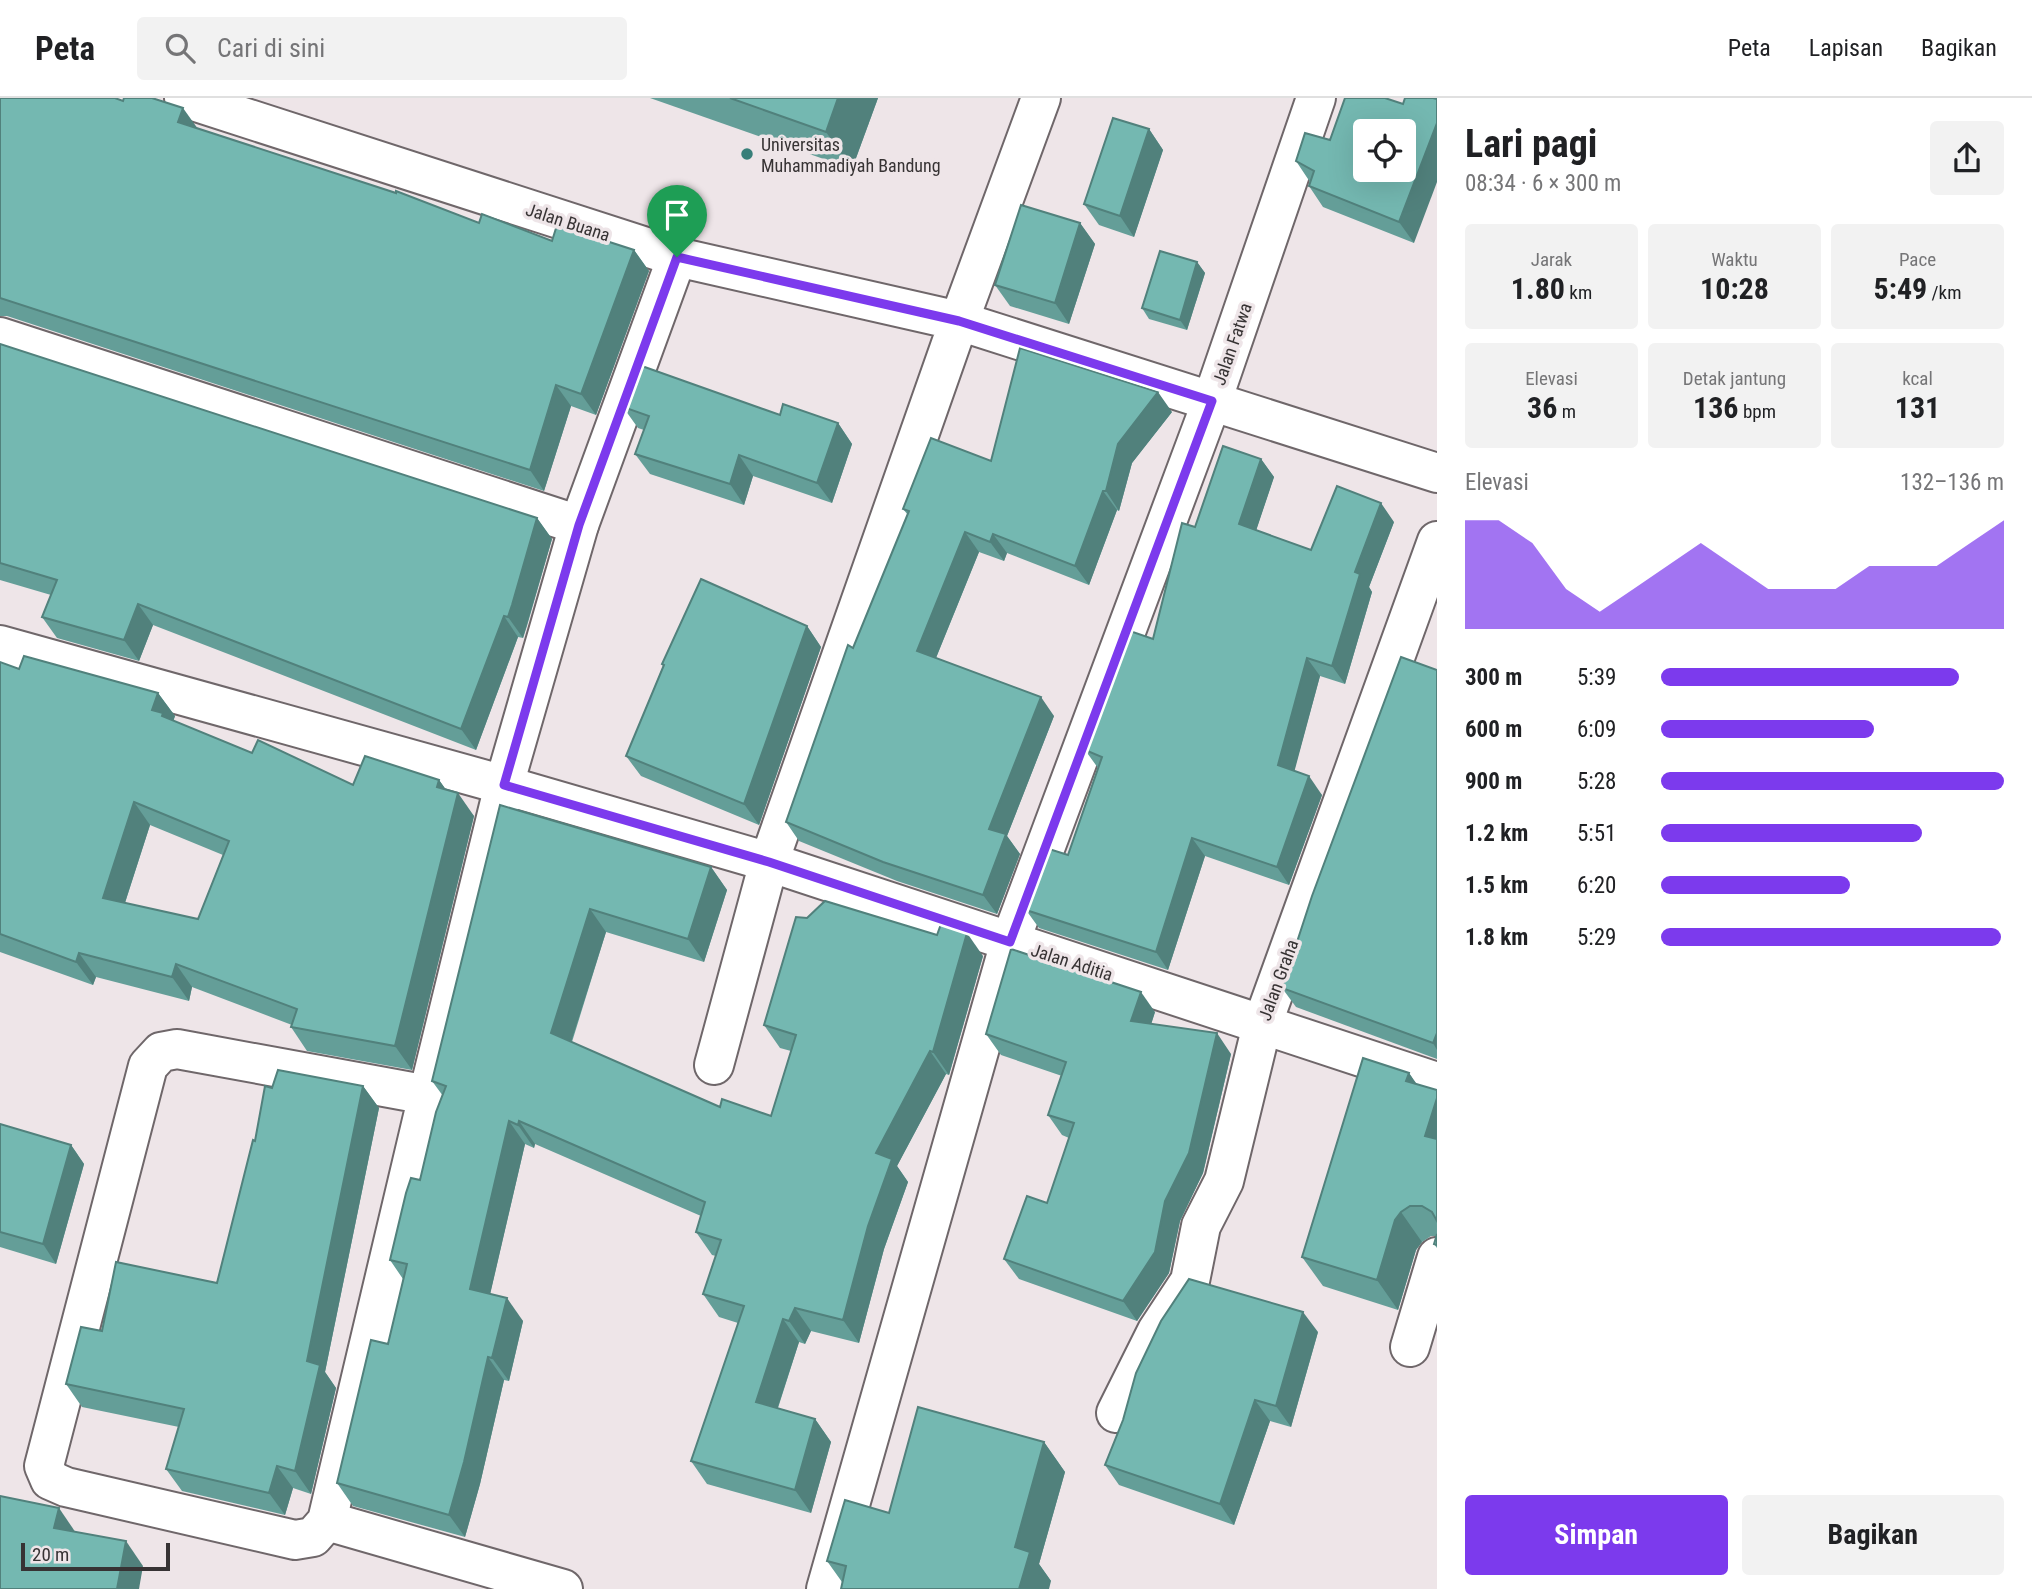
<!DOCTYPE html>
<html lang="id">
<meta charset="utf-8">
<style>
body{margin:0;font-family:"Roboto Condensed",sans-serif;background:#f2f2f2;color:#202124;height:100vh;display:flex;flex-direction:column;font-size:26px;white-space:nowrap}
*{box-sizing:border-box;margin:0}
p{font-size:23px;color:#757577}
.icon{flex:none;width:38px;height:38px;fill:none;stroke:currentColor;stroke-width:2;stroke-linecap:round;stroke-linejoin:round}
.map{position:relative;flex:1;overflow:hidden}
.side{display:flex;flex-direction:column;background:#fff;width:595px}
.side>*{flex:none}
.fabs{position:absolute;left:1353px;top:21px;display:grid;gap:14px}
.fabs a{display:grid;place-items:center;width:63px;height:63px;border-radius:7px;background:#fff;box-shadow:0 7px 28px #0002;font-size:35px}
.scale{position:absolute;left:21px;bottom:18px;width:149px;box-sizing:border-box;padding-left:7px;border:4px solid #373334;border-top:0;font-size:19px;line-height:24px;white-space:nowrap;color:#373334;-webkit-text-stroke:5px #eee5e8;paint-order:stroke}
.pin{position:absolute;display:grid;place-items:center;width:60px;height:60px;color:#fff;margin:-72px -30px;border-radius:50% 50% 50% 0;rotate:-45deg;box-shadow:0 0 7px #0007}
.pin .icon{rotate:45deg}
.round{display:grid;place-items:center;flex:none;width:74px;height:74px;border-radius:7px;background:#f2f2f2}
.overview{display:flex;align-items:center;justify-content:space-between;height:119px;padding:0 28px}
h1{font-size:38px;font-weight:700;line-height:52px}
.stats{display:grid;grid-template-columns:repeat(3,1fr);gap:10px;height:119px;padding:7px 28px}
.stats div{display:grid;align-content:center;border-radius:7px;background:#f2f2f2;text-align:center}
.stats b{font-size:30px;font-weight:700}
.stats small{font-size:19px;font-weight:400}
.stats p{font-size:19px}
.chart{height:196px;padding:14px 28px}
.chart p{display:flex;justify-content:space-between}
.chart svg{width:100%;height:126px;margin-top:7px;fill:#7c3aed;opacity:.7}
.button{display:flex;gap:14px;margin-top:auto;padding:14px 28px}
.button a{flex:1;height:80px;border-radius:7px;background:#7c3aed;color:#fff;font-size:28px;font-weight:700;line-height:80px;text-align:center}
.button a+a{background:#f2f2f2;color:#202124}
ul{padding:0 28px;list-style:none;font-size:23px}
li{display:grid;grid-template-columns:112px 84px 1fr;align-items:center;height:52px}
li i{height:18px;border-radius:9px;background:#7c3aed}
header{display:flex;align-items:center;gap:42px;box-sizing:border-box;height:98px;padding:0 35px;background:#fff;border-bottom:2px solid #e0e0e0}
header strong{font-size:33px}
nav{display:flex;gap:38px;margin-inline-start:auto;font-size:24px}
.search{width:490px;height:63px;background:#f2f2f2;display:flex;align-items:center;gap:18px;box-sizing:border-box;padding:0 24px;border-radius:7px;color:#757577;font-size:26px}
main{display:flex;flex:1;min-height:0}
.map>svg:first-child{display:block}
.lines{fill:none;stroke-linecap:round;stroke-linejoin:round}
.street-casing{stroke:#6f676a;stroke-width:42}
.street{stroke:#fff;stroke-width:38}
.wall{fill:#649e98;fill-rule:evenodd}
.shaded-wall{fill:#51817c}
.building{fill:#74b8b1;stroke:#51817c;stroke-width:2;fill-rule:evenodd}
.route-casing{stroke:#fff;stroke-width:14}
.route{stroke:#7c3aed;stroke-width:9}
.poi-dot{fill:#387f79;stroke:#eee5e8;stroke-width:2.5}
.labels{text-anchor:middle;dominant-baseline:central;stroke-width:7;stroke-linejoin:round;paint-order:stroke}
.poi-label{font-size:18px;fill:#373334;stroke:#eee5e8;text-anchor:start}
.street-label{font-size:18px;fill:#373334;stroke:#eee5e8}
</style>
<header>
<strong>Peta</strong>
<div class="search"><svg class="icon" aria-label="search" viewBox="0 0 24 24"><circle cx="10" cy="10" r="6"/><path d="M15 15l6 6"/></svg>Cari di sini</div>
<nav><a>Peta</a><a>Lapisan</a><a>Bagikan</a></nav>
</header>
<main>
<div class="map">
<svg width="1437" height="1491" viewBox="0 0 1437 1491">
<rect width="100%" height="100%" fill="#eee5e8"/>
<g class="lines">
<defs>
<g id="street">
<polyline points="184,0 677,159 959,223 769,764 714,967"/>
<polyline points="1041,0 959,223 1437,375"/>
<polyline points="0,239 579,427"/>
<polyline points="0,547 504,687 769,764 1437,984"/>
<polyline points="428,997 177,951 161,954 148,968 44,1368 50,1382 66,1389 295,1442 313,1439 327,1423 428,997 504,687 579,427 677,159"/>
<polyline points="1410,1249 1437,1159"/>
<polyline points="1116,1315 1157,1233 1190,1183 1201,1128 1224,1083 1262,927 1437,443"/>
<polyline points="327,1423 563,1491"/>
<polyline points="826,1491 1010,844 1212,303 1316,0"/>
</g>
</defs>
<!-- street casing -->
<use href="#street" class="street-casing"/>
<!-- street -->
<use href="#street" class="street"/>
</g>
<!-- wall -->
<g class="wall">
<polygon points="0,0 197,30 479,125 552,143 634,152 649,173 596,317 571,308 544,393 7,218 0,218"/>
<polygon points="650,0 878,0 852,71"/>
<polygon points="1403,6 1414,145 1323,109 1309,88 1310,84 1296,63 1330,42"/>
<polygon points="1149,31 1163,52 1134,139 1099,127 1084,106"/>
<polygon points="1080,125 1095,146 1069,226 1010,208 995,187"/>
<polygon points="1197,164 1205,175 1187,232 1149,221 1142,210"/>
<polygon points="0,246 537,420 552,441 527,528 523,540 518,539 476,652 153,527 139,563 57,540 42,519 51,497 0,482"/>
<polygon points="623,309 780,317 838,325 852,346 832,405 753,378 744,407 650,376 635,356 644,332 638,330"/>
<polygon points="1172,314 1132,365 1119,413 1117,412 1089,487 1007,455 1004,463 979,454 936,560 1054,618 1007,738 1020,756 997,816 897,783 799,743 786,724 853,550 908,417 903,411 991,363"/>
<polygon points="1261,361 1274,379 1256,432 1311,452 1394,424 1369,489 1372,494 1345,586 1320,578 1294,673 1322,697 1289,787 1205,758 1168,872 1039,830 1026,812 1068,757 1098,670 1085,652 1153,541 1195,429"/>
<polygon points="807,528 821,549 759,727 641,678 626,658 663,568 662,566"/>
<path d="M0,564L19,571L158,595L175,618L173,623L252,655L353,687L439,682L446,692L474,718L412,972L307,953L291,929L292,927L192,889L189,903L96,879L93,887L0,854ZM150,727L223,757L198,821L125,805Z"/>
<polygon points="1437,572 1437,961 1296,909 1282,890"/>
<polygon points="500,707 711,769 727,792 704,864 606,834 572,944 720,1009 771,1018 791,953 780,950 764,927 983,858 949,977 946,976 897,1068 908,1084 884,1151 859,1245 811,1233 805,1246 799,1244 778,1310 815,1321 831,1344 811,1415 707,1386 691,1363 738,1225 719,1219 703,1196 716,1158 712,1157 696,1134 701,1118 535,1046 534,1050 525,1046 490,1196 523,1223 509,1283 504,1282 480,1386 465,1439 353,1408 337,1385 388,1246 403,1181 390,1162 420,1082 443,998 432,983"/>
<polygon points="1155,914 1151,926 1231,956 1203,1075 1180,1123 1169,1175 1137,1223 1019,1181 1004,1161 1047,1105 1069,1040 1062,1037 1048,1017 1062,978 1001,957 986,936"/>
<polygon points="1409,975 1416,986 1437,992 1437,1150 1434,1146 1436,1138 1431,1138 1422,1144 1416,1152 1398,1212 1323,1188 1302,1159"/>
<polygon points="363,988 379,1010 325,1274 336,1290 311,1396 293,1390 285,1417 182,1393 166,1371 179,1329 82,1309 66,1286 102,1233 217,1185 272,990"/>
<polygon points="0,1026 71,1047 84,1066 56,1166 0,1149"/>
<polygon points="1318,1234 1291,1329 1270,1323 1234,1427 1119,1387 1105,1367"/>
<polygon points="1044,1344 1065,1374 1039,1466 1051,1483 842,1484 827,1463 889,1415"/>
</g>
<!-- shaded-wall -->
<g class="shaded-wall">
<polygon points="838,0 878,0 852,71 826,34"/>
<polygon points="183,10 198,31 178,24"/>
<polygon points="1437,25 1437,84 1414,145 1399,124"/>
<polygon points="1149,31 1163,52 1134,139 1120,118"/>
<polygon points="1080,125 1095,146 1069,226 1055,205"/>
<polygon points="634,152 649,173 596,317 581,296"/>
<polygon points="1197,164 1205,175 1187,232 1180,222"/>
<polygon points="556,287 571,308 544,393 530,372"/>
<polygon points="1158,294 1172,314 1132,365 1119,413 1106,393 1118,346"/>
<polygon points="838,325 852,346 832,405 817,385"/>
<polygon points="739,357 753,378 744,407 730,386"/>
<polygon points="1261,361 1274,379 1252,445 1239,426"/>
<polygon points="1103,393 1117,412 1089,487 1075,468"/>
<polygon points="1381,405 1394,424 1369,489 1372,494 1345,586 1332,568 1355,474"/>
<polygon points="537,420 552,441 523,540 508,519"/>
<polygon points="965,434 979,454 931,572 917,553"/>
<polygon points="993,436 1007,455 1004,463 990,444"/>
<polygon points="138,506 153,527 139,563 124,542"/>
<polygon points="504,518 518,539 476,652 461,631"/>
<polygon points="807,528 821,549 759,727 744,706"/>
<polygon points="1307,560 1320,578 1291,686 1278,667"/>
<polygon points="158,595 175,618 172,627 152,612"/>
<polygon points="1041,599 1054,618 1007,738 1020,756 997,816 983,797 989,731"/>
<polygon points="1309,678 1322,697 1289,787 1277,769"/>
<polygon points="439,682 455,704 458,695 474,718 412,972 395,948 437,689"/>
<polygon points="134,704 150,727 119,823 103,800"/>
<polygon points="1192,740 1205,758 1168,872 1156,854"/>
<polygon points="711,769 727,792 704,864 688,841"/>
<polygon points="590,811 606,834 567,957 551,935"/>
<polygon points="967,835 983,858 949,977 933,954"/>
<polygon points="79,855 96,879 93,887 76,864"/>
<polygon points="176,866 192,889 189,903 172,879"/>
<polygon points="1141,894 1155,914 1146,943 1131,923"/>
<polygon points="1217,935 1231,956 1203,1075 1180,1123 1169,1175 1137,1223 1123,1203 1165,1103"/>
<polygon points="1437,935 1437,952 1433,945"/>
<polygon points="930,953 946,976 897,1068 908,1084 884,1151 859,1245 843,1222 876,1055"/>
<polygon points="1409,975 1430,1005 1406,983"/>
<polygon points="363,988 379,1010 325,1274 336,1290 311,1396 295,1373 307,1263"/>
<polygon points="1437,1000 1437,1055 1425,1038"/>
<polygon points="509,1023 525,1046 486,1214 470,1191"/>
<polygon points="519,1023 535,1046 534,1050 518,1027"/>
<polygon points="71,1047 84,1066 56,1166 43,1146"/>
<polygon points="1401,1114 1422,1144 1416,1152 1398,1212 1377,1182 1395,1122"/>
<polygon points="507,1200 523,1223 509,1283 492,1260"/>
<polygon points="795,1210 811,1233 805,1246 789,1223"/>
<polygon points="1303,1214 1318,1234 1291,1329 1276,1308"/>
<polygon points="783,1221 799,1244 772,1327 756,1304"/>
<polygon points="488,1259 504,1282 480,1386 465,1439 449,1417"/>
<polygon points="1255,1302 1270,1323 1234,1427 1220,1406"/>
<polygon points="815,1321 831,1344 811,1415 795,1392"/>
<polygon points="1044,1344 1065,1374 1039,1466 1051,1483 1049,1491 1019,1491 1015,1449"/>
<polygon points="277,1368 293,1390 285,1417 269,1395"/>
<polygon points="59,1410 76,1435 54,1430"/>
<polygon points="126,1443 143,1468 139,1491 117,1491"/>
</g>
<!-- building -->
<g class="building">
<polygon points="0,0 115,0 123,3 124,0 152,0 183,10 178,24 396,95 396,93 479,125 482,116 552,143 557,127 634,152 581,296 556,287 530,372 0,200"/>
<polygon points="730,0 838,0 826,34"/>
<path d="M1345,0H1385L1403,6L1405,0H1433L1437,1V25L1399,124L1309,88L1314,73L1296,63L1305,35L1330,42ZM1365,33H1404V72H1365Z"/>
<polygon points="1113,20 1149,31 1120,118 1084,106"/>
<polygon points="1021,107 1080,125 1055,205 995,187"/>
<polygon points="1160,153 1197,164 1180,222 1142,210"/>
<polygon points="0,246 537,420 512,507 508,519 504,518 461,631 138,506 124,542 42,519 57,482 0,465"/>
<polygon points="1020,250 1158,294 1118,346 1106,393 1103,393 1075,468 993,436 990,444 965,434 917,553 1041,599 989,731 1006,736 983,797 883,764 786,724 848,547 853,550 909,413 903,411 931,340 991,363"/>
<polygon points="639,267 780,317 783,306 838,325 817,385 739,357 730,386 635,356 649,318 623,309"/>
<polygon points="1223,348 1261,361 1239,426 1311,452 1337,388 1381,405 1355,474 1360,476 1332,568 1307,560 1278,667 1309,678 1277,769 1192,740 1156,854 1026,812 1049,751 1068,757 1102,659 1085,652 1130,533 1153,541 1182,425 1195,429"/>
<polygon points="701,481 807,528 744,706 626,658 664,567 662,566"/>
<path d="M24,558L158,595L152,612L163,615L162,618L252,655L258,642L353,687L365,658L439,682L437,689L458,695L395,948L291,929L297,911L176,866L172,879L79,855L76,864L0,836V564L19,571ZM134,704L229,743L198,821L103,800Z"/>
<polygon points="1401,559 1437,572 1437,935 1433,945 1282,890 1312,798"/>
<polygon points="500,707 711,769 688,841 590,811 551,935 720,1009 722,1001 771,1018 796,937 764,927 796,819 807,820 825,803 937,837 941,826 967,835 933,954 930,953 876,1055 892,1061 868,1128 843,1222 795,1210 789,1223 783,1221 756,1304 815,1321 795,1392 691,1363 744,1208 703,1196 721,1142 696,1134 705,1104 519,1023 518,1027 509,1023 470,1191 507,1200 492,1260 488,1259 464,1364 449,1417 337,1385 371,1242 388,1246 407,1166 390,1162 406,1095 411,1080 420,1082 436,1014 446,988 432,983"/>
<polygon points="1011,851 1141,894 1131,923 1217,935 1189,1055 1165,1103 1155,1154 1123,1203 1004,1161 1027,1098 1047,1105 1074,1025 1048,1017 1066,964 986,936"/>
<polygon points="1363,960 1409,975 1406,983 1437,992 1437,1000 1425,1038 1437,1041 1437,1123 1432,1114 1422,1108 1410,1108 1401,1114 1395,1122 1377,1182 1302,1159"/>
<polygon points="278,972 363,988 307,1263 320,1267 295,1373 277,1368 269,1395 166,1371 184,1311 66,1286 81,1229 102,1233 116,1164 217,1185 253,1042 255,1043 265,988 272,990"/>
<polygon points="0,1026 71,1047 43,1146 0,1134"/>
<polygon points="1437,1136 1437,1147 1434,1146"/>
<polygon points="1189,1181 1303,1214 1276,1308 1255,1302 1220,1406 1105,1367 1123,1322 1136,1275 1161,1223"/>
<polygon points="918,1309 1044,1344 1015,1449 1030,1454 1019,1491 841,1491 846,1468 827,1463 845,1402 889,1415"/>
<polygon points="0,1398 59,1410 54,1430 126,1443 117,1491 0,1491"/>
</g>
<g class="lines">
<defs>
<polygon id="route" points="677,159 959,223 1212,303 1010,844 769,764 504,687 579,427"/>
</defs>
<!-- route casing -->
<use href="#route" class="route-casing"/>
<!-- route -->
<use href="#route" class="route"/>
</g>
<!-- markers -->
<circle class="poi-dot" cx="747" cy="56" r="7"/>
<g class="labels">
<!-- poi labels -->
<g class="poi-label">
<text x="761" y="46">Universitas<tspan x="761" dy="21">Muhammadiyah Bandung</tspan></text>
</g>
<!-- street labels -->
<g class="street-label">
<text transform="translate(568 124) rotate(18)">Jalan Buana</text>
<text transform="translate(1232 246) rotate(-71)">Jalan Fatwa</text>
<text transform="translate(1072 864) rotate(18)">Jalan Aditia</text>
<text transform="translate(1278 882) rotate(-70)">Jalan Graha</text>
</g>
</g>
</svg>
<div class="fabs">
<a><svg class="icon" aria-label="locate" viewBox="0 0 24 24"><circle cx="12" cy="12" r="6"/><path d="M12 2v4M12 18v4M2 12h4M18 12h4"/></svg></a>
</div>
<div class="scale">20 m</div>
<div class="pin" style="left:677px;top:159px;background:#1e9e55"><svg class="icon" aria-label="arrive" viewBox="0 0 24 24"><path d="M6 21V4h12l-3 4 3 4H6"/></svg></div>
</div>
<section class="side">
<div class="overview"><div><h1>Lari pagi</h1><p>08:34 · 6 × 300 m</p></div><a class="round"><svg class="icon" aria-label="share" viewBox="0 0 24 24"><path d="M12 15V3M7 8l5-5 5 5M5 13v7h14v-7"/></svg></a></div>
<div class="stats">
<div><p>Jarak</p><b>1.80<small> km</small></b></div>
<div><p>Waktu</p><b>10:28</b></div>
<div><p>Pace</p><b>5:49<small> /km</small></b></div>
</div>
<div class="stats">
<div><p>Elevasi</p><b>36<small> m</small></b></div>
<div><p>Detak jantung</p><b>136<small> bpm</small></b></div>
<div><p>kcal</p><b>131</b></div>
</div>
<div class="chart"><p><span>Elevasi</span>132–136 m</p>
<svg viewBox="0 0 160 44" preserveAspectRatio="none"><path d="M0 44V6L10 6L20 14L30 30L40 38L50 30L60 22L70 14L80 22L90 30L100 30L110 30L120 22L130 22L140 22L150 14L160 6V44z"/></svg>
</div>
<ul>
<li><b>300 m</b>5:39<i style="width:87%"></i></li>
<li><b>600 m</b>6:09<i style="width:62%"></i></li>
<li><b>900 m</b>5:28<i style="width:100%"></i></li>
<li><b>1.2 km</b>5:51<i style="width:76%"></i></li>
<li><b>1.5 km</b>6:20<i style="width:55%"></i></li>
<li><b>1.8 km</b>5:29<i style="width:99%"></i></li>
</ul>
<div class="button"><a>Simpan</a><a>Bagikan</a></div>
</section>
</main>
